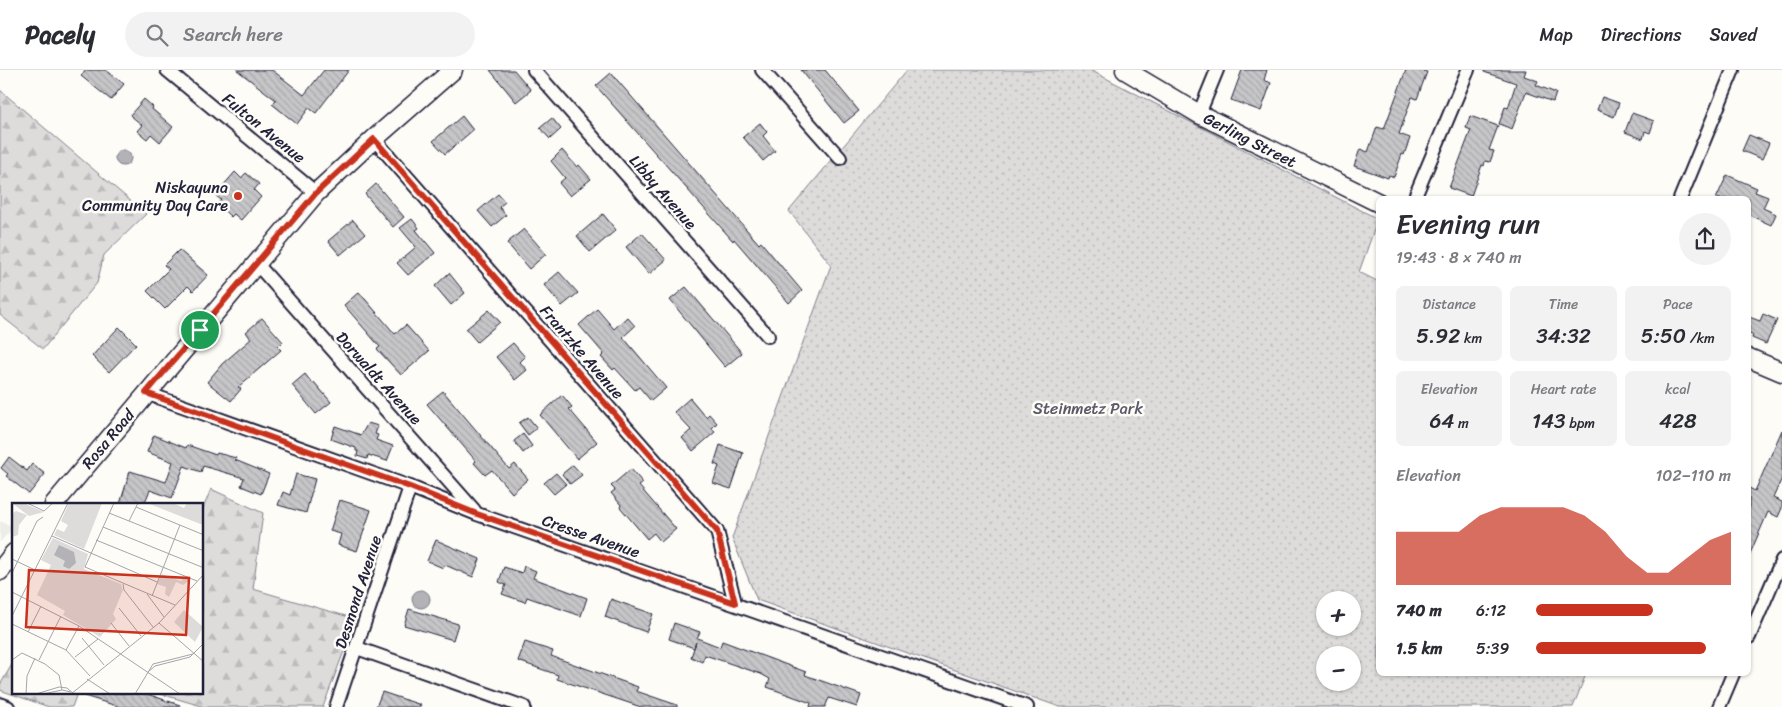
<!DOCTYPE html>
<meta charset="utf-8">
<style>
body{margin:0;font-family:Sriracha,sans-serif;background:#f2f2f3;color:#2b2b33;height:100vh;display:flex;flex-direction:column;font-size:19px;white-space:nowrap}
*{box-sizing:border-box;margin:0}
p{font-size:16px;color:#7c7c81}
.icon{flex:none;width:28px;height:28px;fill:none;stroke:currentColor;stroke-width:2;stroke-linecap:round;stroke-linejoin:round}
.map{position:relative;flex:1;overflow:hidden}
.panel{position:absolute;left:1376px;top:126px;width:375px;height:480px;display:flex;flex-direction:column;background:#fff;border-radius:8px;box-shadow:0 1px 4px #0004}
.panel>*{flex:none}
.controls{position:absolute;left:1316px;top:521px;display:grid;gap:10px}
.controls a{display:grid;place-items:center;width:45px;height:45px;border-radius:50%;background:#fff;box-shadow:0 1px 4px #0004;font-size:25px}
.pin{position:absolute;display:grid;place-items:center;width:42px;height:42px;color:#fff;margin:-21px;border:2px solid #fff;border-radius:50%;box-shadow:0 1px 5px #0007}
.round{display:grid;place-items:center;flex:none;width:52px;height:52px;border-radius:26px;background:#f2f2f3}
.summary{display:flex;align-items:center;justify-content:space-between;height:85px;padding:0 20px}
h1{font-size:28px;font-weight:600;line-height:38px}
.metrics{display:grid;grid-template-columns:repeat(3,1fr);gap:8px;height:85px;padding:5px 20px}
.metrics div{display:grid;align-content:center;border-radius:8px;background:#f2f2f3;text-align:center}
.metrics b{font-size:21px;font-weight:600}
.metrics small{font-size:14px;font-weight:400}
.metrics p{font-size:14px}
.chart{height:140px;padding:10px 20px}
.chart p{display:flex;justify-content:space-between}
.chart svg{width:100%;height:90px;margin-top:5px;fill:#c8321e;opacity:.7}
ul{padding:0 20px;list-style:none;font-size:16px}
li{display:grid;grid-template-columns:80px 60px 1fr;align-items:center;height:38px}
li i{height:12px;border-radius:6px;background:#c8321e}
header{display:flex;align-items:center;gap:30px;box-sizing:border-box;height:70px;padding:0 25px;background:#fff;border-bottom:1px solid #e1e1e2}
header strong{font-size:24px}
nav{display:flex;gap:28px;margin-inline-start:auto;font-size:18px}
.search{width:350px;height:45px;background:#f2f2f3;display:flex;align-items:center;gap:12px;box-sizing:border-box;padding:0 18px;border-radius:28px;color:#7c7c81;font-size:19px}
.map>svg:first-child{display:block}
.built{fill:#ecece9}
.forest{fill:url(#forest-firs);stroke:#807f8b}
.park{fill:url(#park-dots);stroke:#807f8b;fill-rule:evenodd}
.water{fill:#b2b2b7;stroke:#787885}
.building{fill:url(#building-back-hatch);stroke:#22223b}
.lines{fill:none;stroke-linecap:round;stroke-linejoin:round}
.street-casing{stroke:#22223b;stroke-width:16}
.secondary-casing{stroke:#22223b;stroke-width:21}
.street{stroke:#fdfcf7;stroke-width:12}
.secondary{stroke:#fdfcf7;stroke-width:18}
.route-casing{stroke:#fff;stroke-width:10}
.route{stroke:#c8321e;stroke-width:6}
.poi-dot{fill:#c8321e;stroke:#fdfcf7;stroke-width:2}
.labels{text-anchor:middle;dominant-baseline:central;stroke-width:5;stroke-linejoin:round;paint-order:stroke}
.street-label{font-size:16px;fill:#22223b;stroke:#fdfcf7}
.poi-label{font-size:16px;fill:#22223b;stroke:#fdfcf7;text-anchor:end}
.park-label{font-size:16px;fill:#5a5a6b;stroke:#fdfcf7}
.inset-road{fill:none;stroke:#a5a5ac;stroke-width:1}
.view{fill:#c8321e;fill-opacity:0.15;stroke:#c8321e;stroke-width:2.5}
.inset-edge{fill:none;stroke:#22223b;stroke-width:2.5}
</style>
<header>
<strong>Pacely</strong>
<div class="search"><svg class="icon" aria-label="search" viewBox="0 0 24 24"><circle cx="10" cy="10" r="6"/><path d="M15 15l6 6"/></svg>Search here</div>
<nav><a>Map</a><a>Directions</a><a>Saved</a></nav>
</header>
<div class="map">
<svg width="1782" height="637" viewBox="0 0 1782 637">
<defs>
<pattern id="forest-firs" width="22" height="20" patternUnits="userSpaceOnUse" patternTransform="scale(1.25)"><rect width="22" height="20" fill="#dddcdb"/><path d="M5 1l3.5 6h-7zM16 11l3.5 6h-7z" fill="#bdbcbd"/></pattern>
<pattern id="park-dots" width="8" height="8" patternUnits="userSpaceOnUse" patternTransform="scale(1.25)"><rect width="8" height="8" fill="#dddcdb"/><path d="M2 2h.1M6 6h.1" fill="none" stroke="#bdbcbd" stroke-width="1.8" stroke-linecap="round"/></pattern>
<pattern id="building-back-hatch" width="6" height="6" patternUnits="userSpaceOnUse" patternTransform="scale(1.25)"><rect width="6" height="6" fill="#c6c6c8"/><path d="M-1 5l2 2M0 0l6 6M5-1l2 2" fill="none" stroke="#aaaaad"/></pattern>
</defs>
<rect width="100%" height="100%" fill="#fdfcf7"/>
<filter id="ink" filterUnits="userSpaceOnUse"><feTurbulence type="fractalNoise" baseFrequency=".02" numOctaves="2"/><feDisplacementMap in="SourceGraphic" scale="10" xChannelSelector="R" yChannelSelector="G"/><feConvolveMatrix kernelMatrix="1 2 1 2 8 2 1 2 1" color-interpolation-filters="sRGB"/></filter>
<g filter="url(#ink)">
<!-- built -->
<polygon class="built" points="0,451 13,458 0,472"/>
<!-- forest -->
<g class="forest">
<polygon points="0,20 146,144 104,185 97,213 43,279 0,245"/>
<polygon points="211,419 263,443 253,519 356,549 323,637 205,637 157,623 202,623 202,441"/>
<polygon points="14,591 14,623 77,623 72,637 49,637 0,620 0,615"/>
</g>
<!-- park -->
<path class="park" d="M907,0H1090L1378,149L1359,202L1379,212V604H1586L1573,637H1060L757,530L732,468L831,195L789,141ZM1325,530H1352V558H1325ZM1325,585H1352V612H1325Z"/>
<!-- water -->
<g class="water">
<circle cx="123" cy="88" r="8"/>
<circle cx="421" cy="529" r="9"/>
</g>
<!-- building -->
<g class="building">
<polygon points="86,0 106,0 124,14 111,30 81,6"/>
<polygon points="237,0 272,0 304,25 324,0 349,0 316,43 309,38 297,54 272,34 276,30"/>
<polygon points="490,0 514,0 531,20 516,32"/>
<polygon points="801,0 825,0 859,41 844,53"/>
<polygon points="1242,0 1267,0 1264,10 1271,13 1261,41 1231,30"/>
<polygon points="1406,0 1420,0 1427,2 1417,29 1412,27 1399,64 1410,68 1404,85 1402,84 1394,107 1389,105 1388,108 1354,96 1360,79 1368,82 1377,57 1384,59"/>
<polygon points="1484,0 1526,0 1524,6 1538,11 1536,15 1556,23 1553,32 1526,22 1512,59 1499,54 1505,37 1508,38 1516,13 1484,2"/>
<polygon points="611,3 759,174 761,172 802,221 789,233 734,169 733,171 596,16"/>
<polygon points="1602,27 1619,33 1614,47 1597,40"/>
<polygon points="144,29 153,37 152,39 173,57 160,72 151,64 147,69 137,61 142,55 130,45"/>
<polygon points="1632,43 1654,51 1650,63 1645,61 1643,69 1625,62"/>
<polygon points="462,46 473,60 445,84 433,71"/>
<polygon points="1470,46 1498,56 1489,80 1494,81 1490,92 1485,91 1484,96 1482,95 1471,126 1449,118 1471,60 1466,58"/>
<polygon points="552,48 561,59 550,69 540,58"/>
<polygon points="760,53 767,62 763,66 775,81 763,91 743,67"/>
<polygon points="1749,65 1769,73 1762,89 1742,81"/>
<polygon points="562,80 577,97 579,95 591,109 570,126 559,113 565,108 551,91"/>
<polygon points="235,102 241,108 246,103 259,114 254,120 261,127 241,150 234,144 231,147 217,134 221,130 215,125"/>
<polygon points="1727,105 1757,118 1755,122 1768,127 1763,138 1776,144 1771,155 1749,145 1749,129 1716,129"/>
<polygon points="376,114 404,147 393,157 365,124"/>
<polygon points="498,124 505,132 499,137 506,145 492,157 478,141"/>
<polygon points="603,144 616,160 590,182 577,166"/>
<polygon points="412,149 419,158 416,160 435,183 408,205 397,193 416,177 400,158"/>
<polygon points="353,150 365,164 340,185 328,171"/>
<polygon points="524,159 546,184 529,199 507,173"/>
<polygon points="642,163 666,190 649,204 626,177"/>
<polygon points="179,180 208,205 193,221 188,216 165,239 147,221 169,199 164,195"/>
<polygon points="559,202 578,223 562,236 544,215"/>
<polygon points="449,203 465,223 451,235 435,216"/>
<polygon points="686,217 742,283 725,297 670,230"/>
<polygon points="359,222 395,264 406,255 429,281 401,305 377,279 380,277 344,235"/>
<polygon points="597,239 614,259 627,247 635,256 623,267 666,318 651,331 639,317 635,320 615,298 613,300 601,287 604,284 579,255"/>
<polygon points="489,240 500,252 477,272 466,259"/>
<polygon points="1763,244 1777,250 1766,274 1752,268 1753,265 1749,264 1749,247 1760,251"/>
<polygon points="262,248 283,272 278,277 281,280 238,317 241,319 231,331 207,312 222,294 251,269 246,262"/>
<polygon points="119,257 136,274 109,302 92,286"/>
<polygon points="513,273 525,287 520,292 527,300 515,310 496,287"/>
<polygon points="305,304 312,313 314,312 331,332 316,344 292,315"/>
<polygon points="443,321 509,399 515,394 528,409 512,423 492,400 485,405 474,393 476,391 427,334"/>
<polygon points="562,325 572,337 569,339 597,372 577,389 540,345"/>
<polygon points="690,328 706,347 709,344 717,353 712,358 715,362 693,381 682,368 691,360 674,342"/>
<polygon points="528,347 537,358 528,365 519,353"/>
<polygon points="368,353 378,356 375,364 378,365 376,370 393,376 387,391 368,385 367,389 357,386 358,381 356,381 356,378 331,369 335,356 361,365"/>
<polygon points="1782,360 1782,408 1773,428 1782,432 1782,438 1778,447 1768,442 1749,486 1749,418 1755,421"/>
<polygon points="523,364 532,376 523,383 514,371"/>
<polygon points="154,365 186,378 187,375 216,385 217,383 236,388 235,390 269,404 261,424 241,416 244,408 203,396 201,402 184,396 172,428 150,420 144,434 120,434 130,401 166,412 173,392 147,382"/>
<polygon points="720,375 743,383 731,419 713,413 719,396 714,394"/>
<polygon points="9,387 27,401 32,394 45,404 29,424 6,406 8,404 1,398"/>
<polygon points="573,395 582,405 570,414 562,404"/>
<polygon points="631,399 643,413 639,416 676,459 661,472 654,463 647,469 620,437 621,435 611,423 615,420 611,416"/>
<polygon points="556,403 566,414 554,424 544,413"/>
<polygon points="296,404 315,409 306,443 278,435 283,422 290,425"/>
<polygon points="340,430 371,440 357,481 338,475 341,464 330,461"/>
<polygon points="436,470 480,489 473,507 445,495 443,498 427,491"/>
<polygon points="524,496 536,501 533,508 587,528 581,546 527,527 525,532 502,524 506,515 499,512 504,497 522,503"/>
<polygon points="611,529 653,544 646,562 605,547"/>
<polygon points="409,539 458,554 453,570 404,555"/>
<polygon points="674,553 700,562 697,568 720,577 722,571 806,602 805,605 861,625 857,637 829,628 825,637 810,637 811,633 767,617 770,609 761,604 705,585 702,592 691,587 696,572 694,578 669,569"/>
<polygon points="525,572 553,581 551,586 638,617 636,621 677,635 677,637 641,637 557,609 558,605 518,591"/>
<polygon points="382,622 421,635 420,637 376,637"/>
<polygon points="84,623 144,623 180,635 179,637 120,637 84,626"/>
</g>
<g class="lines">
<defs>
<g id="street">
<polyline points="167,0 316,123"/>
<polyline points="534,0 768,266"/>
<polyline points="762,0 840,88"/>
<polyline points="1199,44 1217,0"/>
<polyline points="374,69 717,461 735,533"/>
<polyline points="1414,129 1468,0"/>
<polyline points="1680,129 1733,0"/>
<polyline points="256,193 474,440"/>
<polyline points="146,323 410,417 477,444 1027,637"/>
<polyline points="1749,567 1782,490"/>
<polyline points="357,578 524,637"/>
<polyline points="0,634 8,637"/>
<polyline points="336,637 410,417"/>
<polyline points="1719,637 1733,604"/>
</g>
<g id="secondary">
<polyline points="1125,0 1199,44 1379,133"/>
<polyline points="1749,288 1782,302"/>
<polyline points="54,434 316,123 374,69 453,0"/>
<polyline points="0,501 14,483"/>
</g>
</defs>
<!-- street casing -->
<use href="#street" class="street-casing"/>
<!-- secondary casing -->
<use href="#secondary" class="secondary-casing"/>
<!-- street -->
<use href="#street" class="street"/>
<!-- secondary -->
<use href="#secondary" class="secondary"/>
</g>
</g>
<g class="lines" filter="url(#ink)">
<defs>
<polygon id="route" points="374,69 717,461 735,533 477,444 410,417 146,323 316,123"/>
</defs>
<!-- route casing -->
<use href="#route" class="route-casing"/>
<!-- route -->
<use href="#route" class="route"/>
</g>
<!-- markers -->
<circle class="poi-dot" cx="238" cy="126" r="5"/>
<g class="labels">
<!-- street labels -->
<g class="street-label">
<text transform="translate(264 58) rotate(39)">Fulton Avenue</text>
<text transform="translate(1250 70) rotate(27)">Gerling Street</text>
<text transform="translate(663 122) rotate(49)">Libby Avenue</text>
<text transform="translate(582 282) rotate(49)">Frantzke Avenue</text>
<text transform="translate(379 308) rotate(48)">Dorwaldt Avenue</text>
<text transform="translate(108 369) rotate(-50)">Rosa Road</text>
<text transform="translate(591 466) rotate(19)">Cresse Avenue</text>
<text transform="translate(358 522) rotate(-72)">Desmond Avenue</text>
</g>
<!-- poi labels -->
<g class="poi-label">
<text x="228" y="117">Niskayuna<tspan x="228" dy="18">Community Day Care</tspan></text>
</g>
<!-- park labels -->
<g class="park-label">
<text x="1088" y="338">Steinmetz Park</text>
</g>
</g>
<!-- overview -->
<g transform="translate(12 433)">
<rect width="191" height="191" fill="#fdfcf7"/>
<path d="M4,8L15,12L7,22L6,32L0,34L1,10Z" fill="#dddcdb"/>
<path d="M135,0H161L172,5L175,0H191V22ZM150,71L169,78L171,74L178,77L171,82L164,79L157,94L153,91L154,84L145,81ZM172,107L191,124L183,139L162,119Z" fill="#dddcdb"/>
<path d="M0,0H11L32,9L17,13ZM57,0H90L72,46L42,32L45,26L52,29L56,22L49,18ZM41,35L76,51L72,66L109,81L111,87L101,111L104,116L88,134L51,112L53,108L25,92L39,62L29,57Z" fill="#dddcdb"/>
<path d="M47,42L62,49L64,60L57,66L51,63L53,58L42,52Z" fill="#b2b2b7"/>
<path class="inset-road" d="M15,0L32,8L41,0M102,0L73,64L163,102M124,4L192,32M97,10L192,48M117,18L126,0M91,24L192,65M40,33L145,79M84,37L185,78M0,56L23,67M0,70L25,18L31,14M111,81L112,87L141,124M0,89L67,123L168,191M135,91L152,114M140,93L168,22M107,105L129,133M0,113L56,0M99,120L117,143M147,120L192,159M0,121L54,147L78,173M16,129L29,103M70,135L92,162M54,147L67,123M63,154L86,136M0,157L10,150L33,161L47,172L50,187M27,157L49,113M136,169L143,163L178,154L192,140M75,176L98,191M14,191L15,173L23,155M24,191L47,184L55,185L62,191M31,191L50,187L59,189M59,191L147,120L192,71M123,191L141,161L181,151"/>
<path class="view" d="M17,67L177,75L174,132L14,124Z"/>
<rect width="191" height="191" class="inset-edge"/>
</g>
</svg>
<div class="controls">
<a>+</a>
<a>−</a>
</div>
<div class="pin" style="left:200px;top:260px;background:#1e9e55"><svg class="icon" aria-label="arrive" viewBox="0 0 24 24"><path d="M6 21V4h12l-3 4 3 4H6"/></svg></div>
<section class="panel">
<div class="summary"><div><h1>Evening run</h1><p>19:43 · 8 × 740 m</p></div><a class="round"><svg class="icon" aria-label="share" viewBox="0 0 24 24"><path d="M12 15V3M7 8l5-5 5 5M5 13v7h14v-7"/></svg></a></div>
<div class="metrics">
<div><p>Distance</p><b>5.92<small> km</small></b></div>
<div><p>Time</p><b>34:32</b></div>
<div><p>Pace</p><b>5:50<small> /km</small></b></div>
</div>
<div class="metrics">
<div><p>Elevation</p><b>64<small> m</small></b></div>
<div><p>Heart rate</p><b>143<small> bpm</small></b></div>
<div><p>kcal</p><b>428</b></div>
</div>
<div class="chart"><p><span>Elevation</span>102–110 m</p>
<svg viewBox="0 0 160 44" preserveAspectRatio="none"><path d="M0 44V18L10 18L20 18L30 18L40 10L50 6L60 6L70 6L80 6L90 10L100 18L110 30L120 38L130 38L140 30L150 22L160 18V44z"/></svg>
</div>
<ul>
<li><b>740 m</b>6:12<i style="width:60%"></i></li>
<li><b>1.5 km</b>5:39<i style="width:87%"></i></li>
</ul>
</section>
</div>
